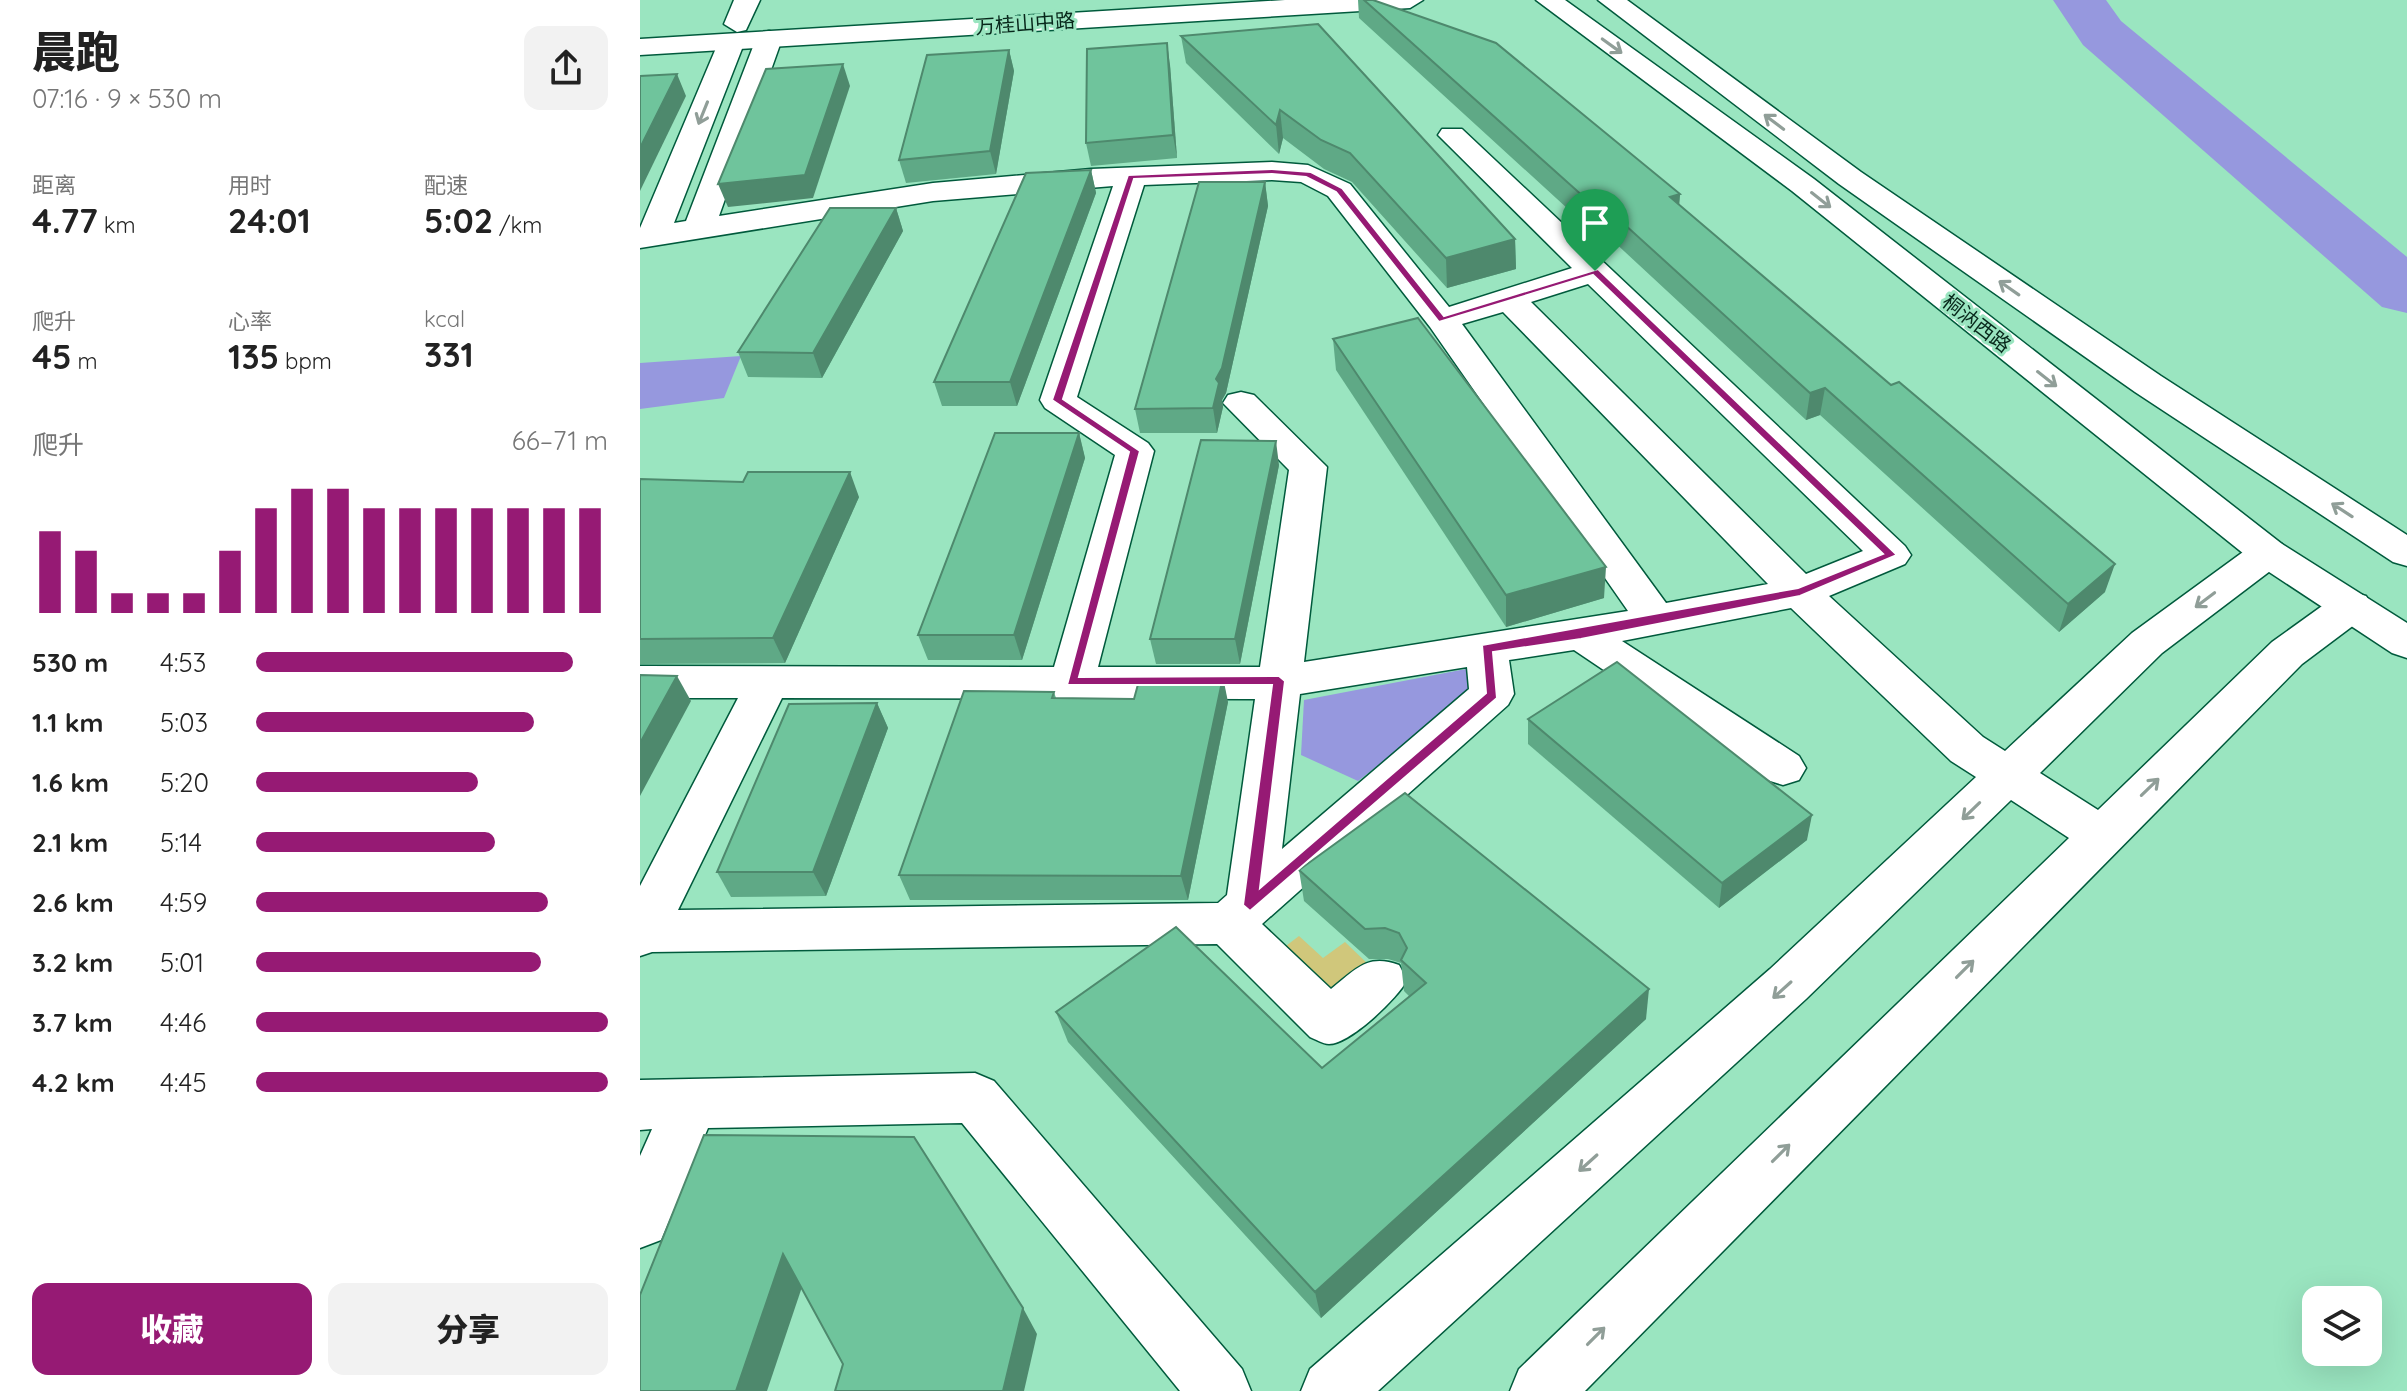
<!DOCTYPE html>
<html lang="zh">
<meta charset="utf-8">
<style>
body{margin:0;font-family:Quicksand,"Noto Sans SC",sans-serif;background:#f2f2f2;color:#222;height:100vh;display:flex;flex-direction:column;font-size:30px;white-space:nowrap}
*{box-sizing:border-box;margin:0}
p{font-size:26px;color:#767676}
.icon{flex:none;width:44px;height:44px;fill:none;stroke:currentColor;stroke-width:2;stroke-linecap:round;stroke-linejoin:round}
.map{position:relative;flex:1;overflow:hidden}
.sheet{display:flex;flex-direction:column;background:#fff;width:640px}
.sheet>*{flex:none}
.buttons{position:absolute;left:1662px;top:1286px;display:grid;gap:16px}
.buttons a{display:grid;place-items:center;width:80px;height:80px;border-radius:16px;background:#fff;box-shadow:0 8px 32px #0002;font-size:40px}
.pin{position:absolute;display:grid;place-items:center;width:68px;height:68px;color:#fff;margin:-82px -34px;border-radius:50% 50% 50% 0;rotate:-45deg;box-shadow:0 0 8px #0007}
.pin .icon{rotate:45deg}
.round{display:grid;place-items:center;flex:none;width:84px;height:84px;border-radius:16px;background:#f2f2f2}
.head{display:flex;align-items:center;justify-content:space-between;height:136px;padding:0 32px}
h1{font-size:44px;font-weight:800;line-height:60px}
.stats{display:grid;grid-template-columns:repeat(3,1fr);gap:12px;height:136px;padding:8px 32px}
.stats div{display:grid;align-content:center}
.stats b{font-size:34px;font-weight:800}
.stats small{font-size:22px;font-weight:400}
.stats p{font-size:22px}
.chart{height:224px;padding:16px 32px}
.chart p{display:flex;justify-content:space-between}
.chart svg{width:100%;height:144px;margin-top:8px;stroke:#961a74;stroke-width:6}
.button{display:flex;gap:16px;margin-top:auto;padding:16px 32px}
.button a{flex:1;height:92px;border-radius:16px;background:#961a74;color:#fff;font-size:32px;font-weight:800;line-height:92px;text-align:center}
.button a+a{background:#f2f2f2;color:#222}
ul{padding:0 32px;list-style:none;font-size:26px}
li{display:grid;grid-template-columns:128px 96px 1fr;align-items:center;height:60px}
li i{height:20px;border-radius:10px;background:#961a74}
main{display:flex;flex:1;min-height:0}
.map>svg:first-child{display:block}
.green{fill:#d0c77b}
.water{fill:#9698de}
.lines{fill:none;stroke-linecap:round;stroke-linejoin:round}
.river{fill:#9698de;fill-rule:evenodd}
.minor-casing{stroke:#005a3c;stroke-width:3}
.major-casing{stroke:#005a3c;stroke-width:3}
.minor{fill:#fff;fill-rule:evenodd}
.major{fill:#fff;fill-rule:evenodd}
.wall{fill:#5fa986}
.shaded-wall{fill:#4e896d}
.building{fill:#6fc49c;stroke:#4e896d;stroke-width:2}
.oneway{stroke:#909e98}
.route{fill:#961a74;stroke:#fff;stroke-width:2;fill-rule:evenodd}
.labels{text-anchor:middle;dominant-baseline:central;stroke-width:6;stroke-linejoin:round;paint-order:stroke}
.far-street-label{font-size:20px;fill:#08281b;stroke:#9ae5c0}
</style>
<main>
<section class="sheet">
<div class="head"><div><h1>晨跑</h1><p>07:16 · 9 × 530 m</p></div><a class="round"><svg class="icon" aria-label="share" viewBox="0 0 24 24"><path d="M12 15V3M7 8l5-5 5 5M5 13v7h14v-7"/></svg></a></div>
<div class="stats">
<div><p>距离</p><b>4.77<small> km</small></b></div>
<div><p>用时</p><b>24:01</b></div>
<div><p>配速</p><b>5:02<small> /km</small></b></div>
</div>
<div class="stats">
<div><p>爬升</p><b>45<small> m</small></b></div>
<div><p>心率</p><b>135<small> bpm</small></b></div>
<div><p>kcal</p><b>331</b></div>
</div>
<div class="chart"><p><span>爬升</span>66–71 m</p>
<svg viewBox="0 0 160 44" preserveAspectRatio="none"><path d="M5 44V19M15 44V25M25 44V38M35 44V38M45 44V38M55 44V25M65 44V12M75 44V6M85 44V6M95 44V12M105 44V12M115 44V12M125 44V12M135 44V12M145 44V12M155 44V12"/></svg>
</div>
<ul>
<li><b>530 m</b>4:53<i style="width:90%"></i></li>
<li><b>1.1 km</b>5:03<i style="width:79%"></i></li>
<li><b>1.6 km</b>5:20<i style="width:63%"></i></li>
<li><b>2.1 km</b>5:14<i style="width:68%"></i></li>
<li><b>2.6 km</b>4:59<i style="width:83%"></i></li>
<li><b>3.2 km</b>5:01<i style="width:81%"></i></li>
<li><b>3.7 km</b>4:46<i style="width:100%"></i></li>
<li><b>4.2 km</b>4:45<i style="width:100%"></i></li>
</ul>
<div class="button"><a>收藏</a><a>分享</a></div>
</section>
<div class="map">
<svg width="1767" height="1391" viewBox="0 0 1767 1391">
<rect width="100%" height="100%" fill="#9ae5c0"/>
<!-- green -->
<polygon class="green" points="659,936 683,958 705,942 729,965 687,998 638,952"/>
<!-- water -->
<g class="water">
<polygon points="101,356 84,398 0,409 0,363"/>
<polygon points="826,669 833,692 718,781 661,755 664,700"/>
</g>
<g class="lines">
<!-- river -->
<polygon class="river" points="1413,0 1466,0 1481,21 1767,257 1767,313 1742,307 1443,45"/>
<defs>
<g id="minor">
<polygon points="94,0 120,0 106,30 97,32 84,24"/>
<path d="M129,31L138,33L142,39L79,216L293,183L451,169L632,162L668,165L710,184L809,307L932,268L798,135L802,129H822L1265,546L1271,555L1265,564L1189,596L1343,737L1365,751L1492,633L1614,544L1628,540L1642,544L1648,553L1642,562L1522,653L1400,773L1458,810L1632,642L1696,596L1711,592L1726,596L1732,606L1726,616L1662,664L945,1391H870L879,1369L1429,838L1371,800L1166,999L738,1391H661L670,1369L1130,969L1336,777L1311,761L1151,608L982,641L1159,756L1166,768L1159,780L1143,785L1127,780L934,650L869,660L874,694L868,705L622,924L691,989C715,970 727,953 759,965L767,980C758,998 710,1044 689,1044C683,1044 675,1039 670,1037L577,944L12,952L0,956V886L98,698H0V666L414,667L475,455L405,408L400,400L473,186L293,201L0,248V228L79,41L83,35H101L105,41L34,223L46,221L116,39L120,33ZM632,180L661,182L688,196L790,327L988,611L664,662L687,467L614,395L601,392L588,395L583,403L649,470L620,667H458L514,451L508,443L437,397L504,185ZM948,284L1223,551L1166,574L891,302ZM863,312L1128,584L1026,603L822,324ZM827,667L829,689L642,849L660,694ZM142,698L615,699L587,895L578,903L38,910Z"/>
<polygon points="335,1073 354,1081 602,1369 611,1391 540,1391 322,1123 68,1128 21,1240 0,1248 0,1156 12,1129 0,1130 0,1080"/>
</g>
<g id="major">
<polygon points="645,0 783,0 770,8 0,55 0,39"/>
<polygon points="896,0 925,0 1174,179 1642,544 1767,623 1767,658 1752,653 1614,562 1152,191"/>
<polygon points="958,0 987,0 1221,172 1521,376 1767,535 1767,566 1753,562 1495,392 1199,184"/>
</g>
</defs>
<!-- minor casing -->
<use href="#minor" class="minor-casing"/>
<!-- major casing -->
<use href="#major" class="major-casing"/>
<!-- minor -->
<use href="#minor" class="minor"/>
<!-- major -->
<use href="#major" class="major"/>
</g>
<!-- wall -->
<g class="wall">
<polygon points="718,0 733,0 1040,194 1039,204 1465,592 1419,632 1180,415 1166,420 971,239 963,241 719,18"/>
<polygon points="541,36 875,239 876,269 807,288 712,182 684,169 643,138 639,154 546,63"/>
<polygon points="369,50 374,71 356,174 266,183 259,160"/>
<polygon points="530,65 537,158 451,166 446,143"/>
<polygon points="451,170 456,193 377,406 302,406 294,382"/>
<polygon points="625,182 628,206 586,393 582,400 583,407 577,433 500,433 495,409"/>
<polygon points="256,208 263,231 182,378 108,377 98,352"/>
<polygon points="693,339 964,598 866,627 696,370"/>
<polygon points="439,433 445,458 382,660 288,660 278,635"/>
<polygon points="639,465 600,664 516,664 510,639"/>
<polygon points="0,479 103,482 219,497 145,663 0,664"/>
<polygon points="414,692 416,698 588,702 548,900 270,900 259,875"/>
<polygon points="237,703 248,728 186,896 91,897 77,872"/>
<polygon points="888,719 1167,840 1079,908 888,744"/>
<polygon points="659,870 1006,1019 681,1318 428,1042 416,1012 682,1068 769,996 764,991 761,963 748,959 729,959 664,901"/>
</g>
<!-- shaded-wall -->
<g class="shaded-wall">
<polygon points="527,43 530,65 537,158 533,135"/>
<polygon points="369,50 374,71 356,174 350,151"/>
<polygon points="203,64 210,86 173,198 88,207 78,184"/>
<polygon points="37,74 46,96 0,191 0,148"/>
<polygon points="640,110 643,138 639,154 636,125"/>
<polygon points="451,170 456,193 377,406 370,382"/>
<polygon points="625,182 628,206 586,393 582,400 583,407 577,433 573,408 576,379"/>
<polygon points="1040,194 1038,220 1030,197"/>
<polygon points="256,208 263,231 182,378 173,353"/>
<polygon points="972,213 971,239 963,241 964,215"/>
<polygon points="875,239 876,269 807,288 806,258"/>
<polygon points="1185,388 1180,415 1166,420 1170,393"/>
<polygon points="439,433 445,458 382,660 374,635"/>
<polygon points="636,441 639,465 600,664 595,639"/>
<polygon points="210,472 219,497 145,663 133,638"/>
<polygon points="1475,564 1465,592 1419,632 1428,604"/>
<polygon points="966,567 964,598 866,627 866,595"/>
<polygon points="37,676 51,701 0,796 0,743"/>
<polygon points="583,677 588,702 548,900 541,876"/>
<polygon points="237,703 248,728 186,896 173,872"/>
<polygon points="1172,815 1167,840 1079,908 1082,883"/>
<polygon points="1009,989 1006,1019 681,1318 675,1292"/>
<polygon points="143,1254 164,1281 127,1391 96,1391"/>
<polygon points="383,1308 397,1334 384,1391 363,1391"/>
</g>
<!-- building -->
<g class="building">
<polygon points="724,0 733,0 856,43 1040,194 1030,197 1251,385 1259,382 1475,564 1428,604 1185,388 1170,393 972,213 964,215"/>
<polygon points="678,24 875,239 806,258 710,153 681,140 640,110 636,125 541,36"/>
<polygon points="527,43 533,135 446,143 447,49"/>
<polygon points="369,50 350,151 259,160 287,55"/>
<polygon points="203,64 165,175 78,184 126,69"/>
<polygon points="37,74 0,148 0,76"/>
<polygon points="451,170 370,382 294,382 386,173"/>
<polygon points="559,182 625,182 582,368 576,379 579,383 573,408 495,409"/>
<polygon points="190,208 256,208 173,353 98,352"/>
<polygon points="778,318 966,567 866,595 693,339"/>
<polygon points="355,433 439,433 374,635 278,635"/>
<polygon points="561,440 636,441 595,639 510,639"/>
<polygon points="108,472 210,472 133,638 0,639 0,479 103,482"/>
<polygon points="977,662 1172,815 1082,883 888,719"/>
<polygon points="0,675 37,676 0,743"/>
<polygon points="500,677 583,677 541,876 259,875 324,691 414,692 412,698 494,699"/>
<polygon points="237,703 173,872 77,872 149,704"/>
<polygon points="765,793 1009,989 675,1292 416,1012 536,927 682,1068 786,983 761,960 767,948 759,933 745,928 725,929 659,870"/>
<polygon points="64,1135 274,1137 383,1308 363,1391 195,1391 203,1364 143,1254 96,1391 0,1391 0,1295"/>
</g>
<!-- one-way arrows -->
<defs><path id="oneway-shaft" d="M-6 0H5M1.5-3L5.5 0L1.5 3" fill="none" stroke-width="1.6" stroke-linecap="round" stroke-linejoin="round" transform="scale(2)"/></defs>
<g class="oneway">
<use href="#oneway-shaft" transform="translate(972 46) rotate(36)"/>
<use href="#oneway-shaft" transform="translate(63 113) rotate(112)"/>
<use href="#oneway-shaft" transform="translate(1134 122) rotate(-143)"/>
<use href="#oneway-shaft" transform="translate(1181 200) rotate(38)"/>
<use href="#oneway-shaft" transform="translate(1369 288) rotate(-145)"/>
<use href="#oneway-shaft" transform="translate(1407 379) rotate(38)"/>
<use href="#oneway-shaft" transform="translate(1702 510) rotate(-147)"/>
<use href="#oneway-shaft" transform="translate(1565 600) rotate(143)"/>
<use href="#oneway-shaft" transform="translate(1510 787) rotate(-44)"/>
<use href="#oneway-shaft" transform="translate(1331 811) rotate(136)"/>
<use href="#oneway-shaft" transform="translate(1325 969) rotate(-45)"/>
<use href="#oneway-shaft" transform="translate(1142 990) rotate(138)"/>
<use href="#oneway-shaft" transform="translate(1141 1153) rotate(-45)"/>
<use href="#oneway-shaft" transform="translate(948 1163) rotate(138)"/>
<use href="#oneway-shaft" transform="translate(956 1336) rotate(-45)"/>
</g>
<!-- route -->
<path class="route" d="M632,169L671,172L702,188L804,316L958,269L1257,555L1160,596L941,639L853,652L857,698L610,911L603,905L632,685H427L489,452L412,400L488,175ZM632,174L666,177L696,192L799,322L953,275L1243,554L1158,588L842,645L846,693L620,888L645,681L639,676L439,677L500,451L423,399L494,179Z"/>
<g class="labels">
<!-- far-street labels -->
<g class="far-street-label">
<text transform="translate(385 23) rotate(-4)">万桂山中路</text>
<text transform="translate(1337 323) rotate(38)">桐汭西路</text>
</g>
</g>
</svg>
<div class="buttons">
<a><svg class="icon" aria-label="layers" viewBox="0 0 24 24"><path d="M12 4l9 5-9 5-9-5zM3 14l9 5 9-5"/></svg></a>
</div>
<div class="pin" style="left:955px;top:271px;background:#1e9e55"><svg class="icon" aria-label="arrive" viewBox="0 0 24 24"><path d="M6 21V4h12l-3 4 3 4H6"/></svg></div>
</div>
</main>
